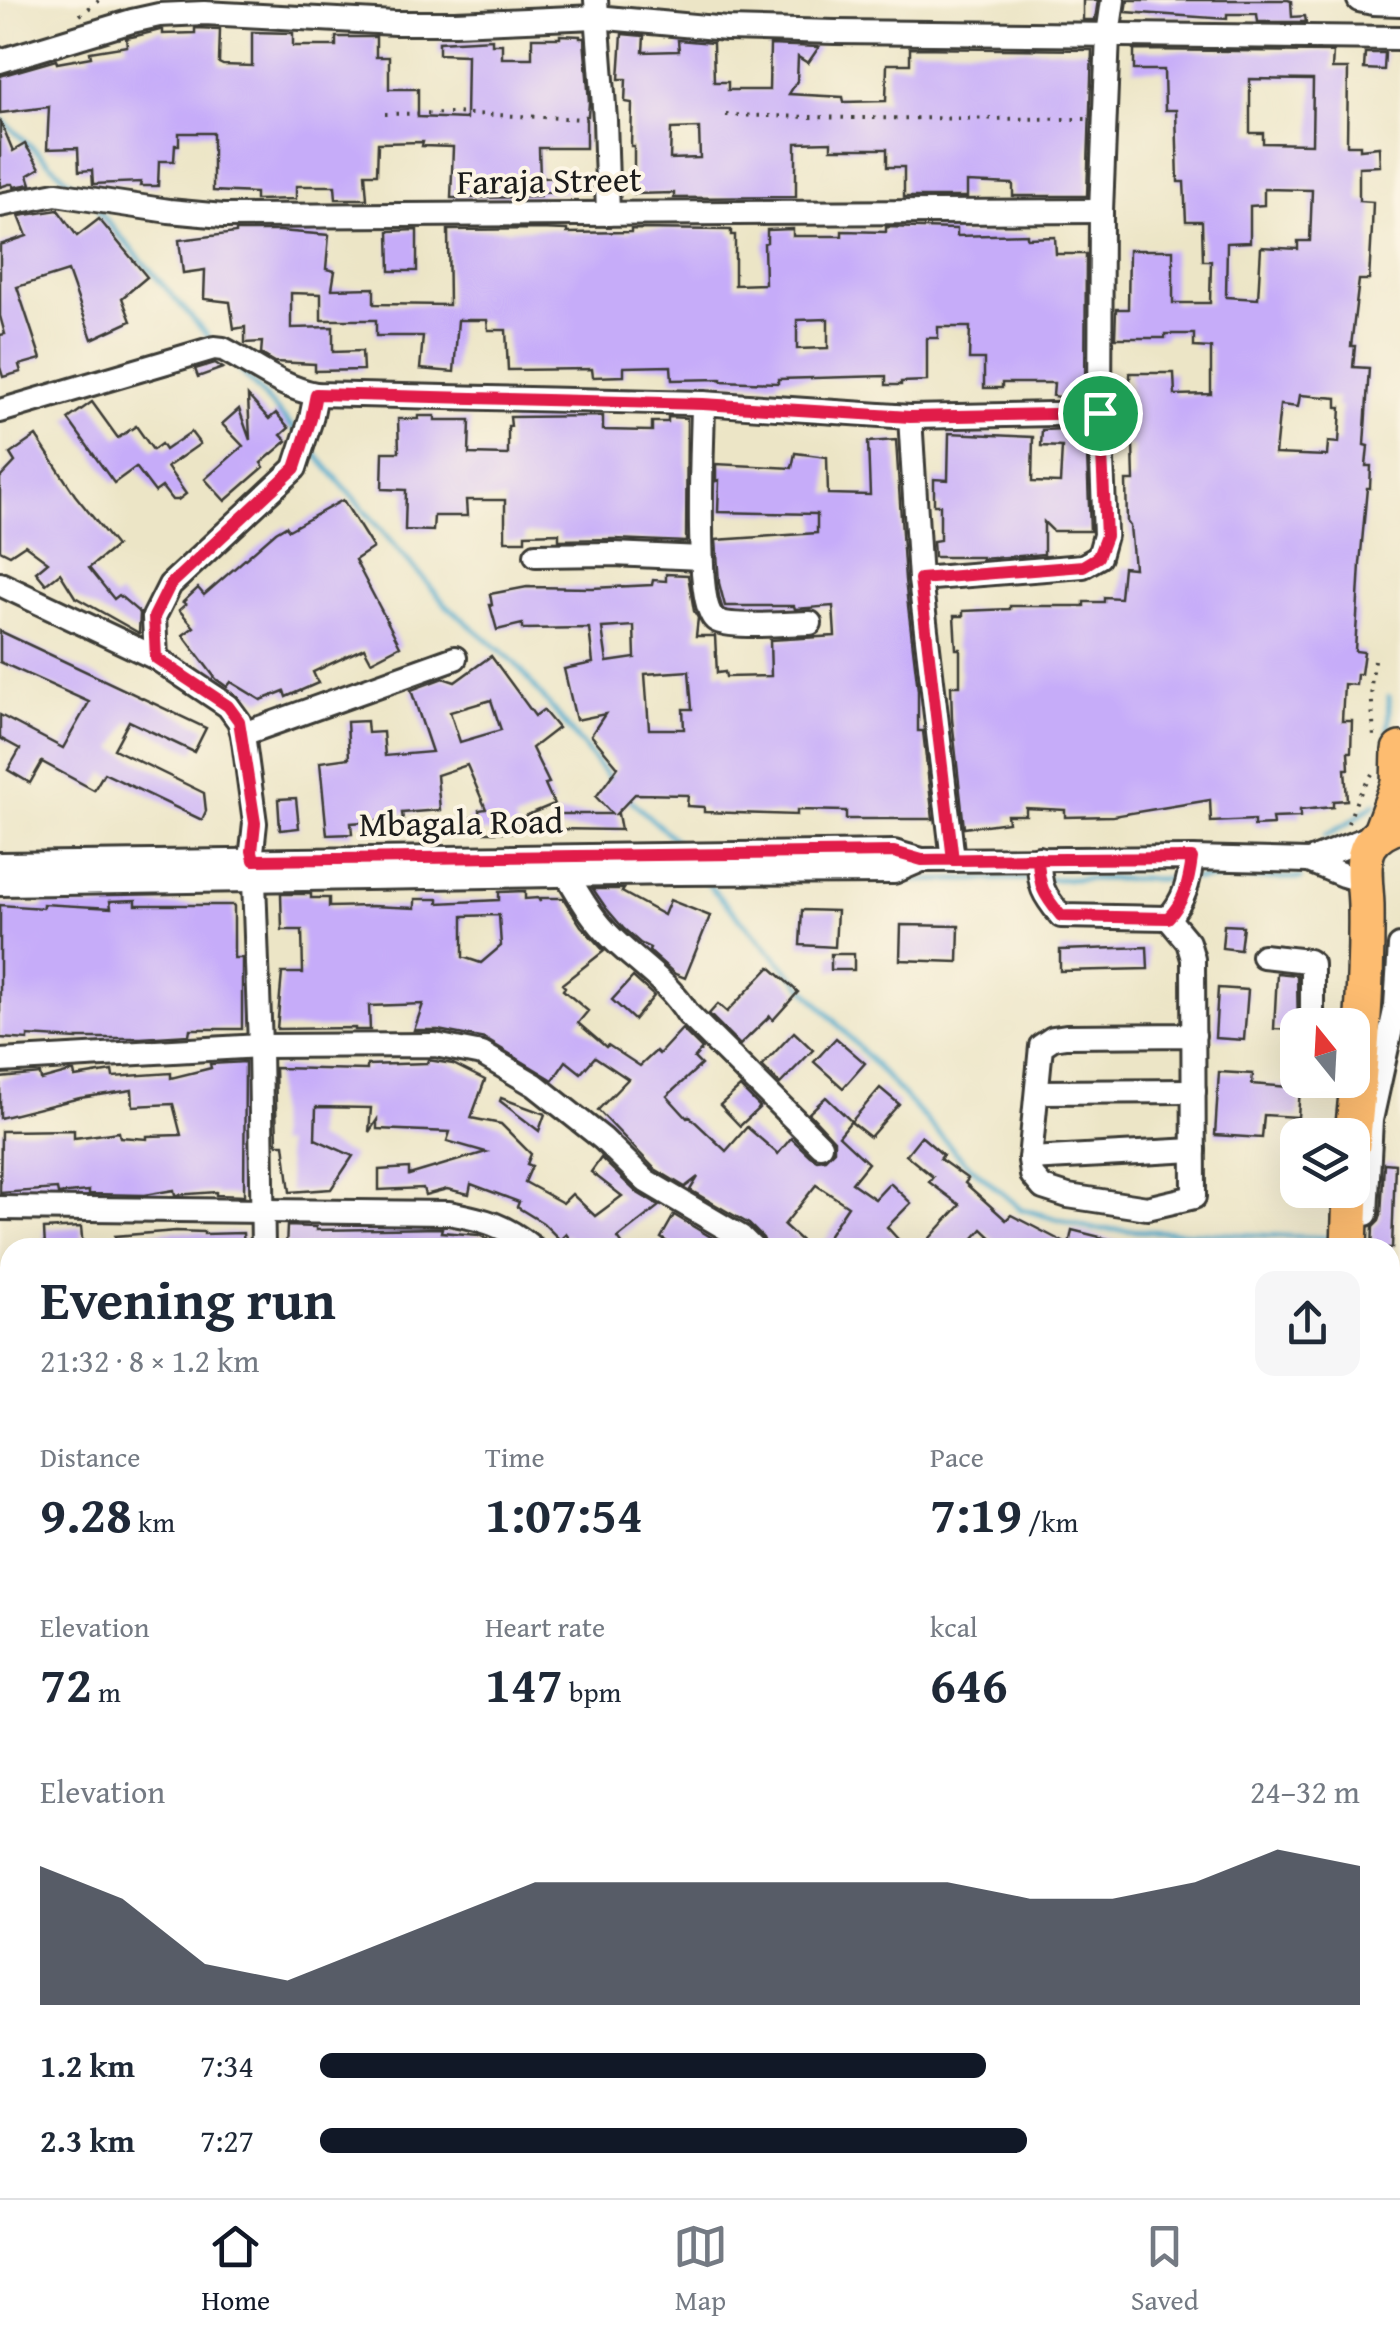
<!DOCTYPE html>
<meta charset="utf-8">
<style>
body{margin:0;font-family:"Gentium Book Plus",serif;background:#f6f6f7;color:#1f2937;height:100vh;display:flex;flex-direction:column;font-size:38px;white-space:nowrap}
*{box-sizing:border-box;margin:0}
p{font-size:32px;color:#747a83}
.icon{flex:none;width:55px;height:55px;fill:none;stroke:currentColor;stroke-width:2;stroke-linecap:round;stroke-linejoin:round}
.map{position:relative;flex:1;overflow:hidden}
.sheet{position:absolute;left:0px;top:1238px;width:1400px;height:962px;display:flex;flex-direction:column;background:#fff;border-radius:30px 30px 0 0;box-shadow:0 10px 40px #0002}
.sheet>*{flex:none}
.needle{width:65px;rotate:342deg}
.buttons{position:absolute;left:1280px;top:1008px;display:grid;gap:20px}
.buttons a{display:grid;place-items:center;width:90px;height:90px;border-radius:20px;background:#fff;box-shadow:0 10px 40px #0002;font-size:50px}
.pin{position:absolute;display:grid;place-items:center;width:85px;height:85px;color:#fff;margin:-42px;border:5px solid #fff;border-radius:50%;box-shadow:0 2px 10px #0007}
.round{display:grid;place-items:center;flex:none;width:105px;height:105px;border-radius:20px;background:#f6f6f7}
.headline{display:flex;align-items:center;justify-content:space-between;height:170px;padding:0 40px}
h1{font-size:55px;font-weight:700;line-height:75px}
.stats{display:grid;grid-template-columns:repeat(3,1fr);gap:15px;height:170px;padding:10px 40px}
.stats div{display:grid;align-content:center}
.stats b{font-size:50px;font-weight:700}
.stats small{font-size:28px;font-weight:400}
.stats p{font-size:28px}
.chart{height:280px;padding:20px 40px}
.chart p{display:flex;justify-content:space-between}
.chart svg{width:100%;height:180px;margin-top:10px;fill:#111827;opacity:.7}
ul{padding:0 40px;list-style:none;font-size:32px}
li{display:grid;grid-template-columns:160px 120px 1fr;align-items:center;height:75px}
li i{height:25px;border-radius:12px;background:#111827}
.tab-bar{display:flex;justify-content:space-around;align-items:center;height:140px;border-top:2px solid #e0e1e3;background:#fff;font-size:28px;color:#747a83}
.tab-bar a{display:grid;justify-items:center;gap:5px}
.tab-bar .current{color:#111827}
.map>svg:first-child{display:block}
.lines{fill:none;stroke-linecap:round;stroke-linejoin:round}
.stream{stroke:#4ca8ca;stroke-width:5}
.building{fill:#c6acf9;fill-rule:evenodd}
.minor-casing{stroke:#3b3a36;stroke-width:28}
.highway-casing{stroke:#3b3a36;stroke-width:40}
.path{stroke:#3b3a36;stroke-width:4;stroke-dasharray:2.5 8;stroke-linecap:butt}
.minor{stroke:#fff;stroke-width:22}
.highway{stroke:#fdbc6f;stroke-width:35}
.route-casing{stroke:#fff;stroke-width:20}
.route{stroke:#e11d48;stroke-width:12}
.labels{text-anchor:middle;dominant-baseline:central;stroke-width:8;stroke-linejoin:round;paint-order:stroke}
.street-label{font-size:35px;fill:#1c1c1c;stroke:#fcf5e5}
</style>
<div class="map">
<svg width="1400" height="2198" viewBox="0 0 1400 2198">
<rect width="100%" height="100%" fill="#fcf5e5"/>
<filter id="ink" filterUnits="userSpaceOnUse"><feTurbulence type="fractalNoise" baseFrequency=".01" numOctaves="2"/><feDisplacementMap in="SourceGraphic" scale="20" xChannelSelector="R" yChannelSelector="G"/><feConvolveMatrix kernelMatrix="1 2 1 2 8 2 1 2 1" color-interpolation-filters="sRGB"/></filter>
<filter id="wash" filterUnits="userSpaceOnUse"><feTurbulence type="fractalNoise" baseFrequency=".0048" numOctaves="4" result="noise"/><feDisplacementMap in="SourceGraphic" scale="40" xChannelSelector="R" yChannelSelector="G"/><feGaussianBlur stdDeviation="2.25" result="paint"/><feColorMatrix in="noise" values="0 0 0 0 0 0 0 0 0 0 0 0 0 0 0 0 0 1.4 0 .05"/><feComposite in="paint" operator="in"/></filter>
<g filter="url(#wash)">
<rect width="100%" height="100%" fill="#ece5c6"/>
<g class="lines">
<!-- stream -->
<g class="stream">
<polyline points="0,118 77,188"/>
<polyline points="98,211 208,336"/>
<polyline points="239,369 296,431"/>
<polyline points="314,452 447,606 515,663 613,783"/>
<polyline points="1388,744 1389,697"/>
<polyline points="628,798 681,845"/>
<polyline points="1325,836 1347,824 1375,804"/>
<polyline points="1049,879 1183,879"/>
<polyline points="1194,879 1301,878"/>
<polyline points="899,881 1033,879"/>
<polyline points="706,882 963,1160 1021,1209 1093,1229 1335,1238"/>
</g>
</g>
<g id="blocks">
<!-- building -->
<g class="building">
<polygon points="1083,0 1098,0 1095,20 1083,20"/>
<polygon points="1128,0 1288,0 1291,1 1292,17 1305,16 1306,22 1258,22 1257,14 1227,14 1227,19 1126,12"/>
<polygon points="195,28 220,29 219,63 223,65 252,66 252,32 293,33 293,46 336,46 336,37 376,37 376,57 389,57 389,89 418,89 418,117 466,119 467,55 439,54 439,42 492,39 492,44 502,44 502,58 532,58 532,38 560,38 560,35 580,36 580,38 584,38 589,102 588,116 586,116 586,148 539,148 540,178 569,177 569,192 540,193 540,197 451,198 453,147 422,146 423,142 378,143 377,174 365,174 367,199 336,199 335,186 296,186 296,199 255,200 255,193 213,191 213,133 179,133 179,145 175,145 174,161 159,161 158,186 140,186 141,182 93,184 92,170 79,171 78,148 47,149 49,107 0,113 0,76 56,60 57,63 91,57 90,52 127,46 126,38 136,36 160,30 163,30 163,34 195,33"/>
<path d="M622,34L644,36L643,52L679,51L678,40L713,43L714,82H728V90H769L770,45L819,47L808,63L798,57L797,81L789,94L843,97L844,102L886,101L887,64H910V48L1092,50L1087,196H1013V184L967,182V197H904V167H887V149H831V142L796,143V197L674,198V193L634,194V146H631L632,103L625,102L626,79H619ZM699,128L700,158L670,159L671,129Z"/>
<path d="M1134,50L1333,52L1332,69H1348L1347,145H1360V149L1379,147L1380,166L1359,167V201L1373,202L1372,228L1369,280H1359L1351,346H1355L1353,367L1369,368L1364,445L1368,446L1366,466H1371L1370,488H1367L1360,564L1355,651L1364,652L1361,674H1357L1356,685L1344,684L1342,721H1352L1351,752H1348L1349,769H1345L1347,800L1333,801V807L1300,810V817L1272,818L1273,825L1254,826V820L1211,822L1210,800L1113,816L1065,817V810L1026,808V815H1007L1008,822L964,828L952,719L951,686H960V649H956L954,616H963V611L1010,609V606H1084V602H1104V597L1120,598L1123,567L1134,568L1130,526L1127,522L1126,481H1134L1133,445H1118V420L1131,419L1130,373H1174L1175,395L1211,394V348L1194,347V334H1165V338H1115L1116,309H1128L1129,250H1173V303H1210L1211,261H1203L1202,221H1186L1184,182H1178L1176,110H1165L1164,70H1134ZM1250,79L1313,80L1312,144L1263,143V133H1250ZM1264,189L1312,190L1310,241H1298V249L1261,247L1258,299L1226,297L1227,243L1250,242V206L1264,205ZM1300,395L1337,398V407H1341L1339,443L1328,442L1327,456L1275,454L1280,405L1298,407Z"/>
<polygon points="1365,53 1385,53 1384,70 1364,69"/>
<polygon points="0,120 13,151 25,144 40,168 28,175 31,184 14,187 13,184 9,184 0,187"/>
<polygon points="58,210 77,236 99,219 147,277 122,298 131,321 92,339 68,271 17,287 41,359 19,365 21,372 3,377 0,367 0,335 5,334 0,316 0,245 27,236 19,216"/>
<path d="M886,227L957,229V236L1027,234V238L1055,237L1056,254H1086L1085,395L1082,398L1060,399V397L1053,396L1054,383H1002V388H984V359H969L970,327H938V338H927V381L901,382V385H886V376L778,379V383L721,381V379L672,380L671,366L624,367V376L593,377L592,369L508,370L506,330H488L487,320H458L454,372L420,369L423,336H376V320H321V294L291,293V328L333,327V352L362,351L363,370L315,371V364L275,362L261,354L262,342L245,343V327L234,329L230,302L204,299L205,270L183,273L179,240L236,233V231H279L329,235L326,269L335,271L332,289L374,288V304L449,305L448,230L540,229L567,230V233L631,232V229L731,230V235H735V285L765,284L764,243L767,242V230L793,229V236H842V231L886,232ZM828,319V348L797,349V320Z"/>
<polygon points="417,230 417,271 390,271 389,231"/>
<polygon points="215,363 223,368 198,377 195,369"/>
<polygon points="248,396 269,419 276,413 289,428 281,435 287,441 261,463 264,467 225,501 205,479 243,446 222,424 239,409 250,440"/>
<polygon points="92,402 118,438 136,426 153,450 161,444 165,450 191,432 200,444 167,467 186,494 178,500 172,500 162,487 155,492 136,467 114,483 68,419"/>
<polygon points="418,416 435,416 435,420 470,420 469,454 508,455 508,426 511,426 510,417 603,416 603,430 652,431 652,422 668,422 668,417 687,418 686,542 614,539 559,540 559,533 525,534 525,541 505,541 505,500 466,500 467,516 434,516 433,531 405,530 406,490 382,489 383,452 399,452 398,419 418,419"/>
<polygon points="1086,428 1090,531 1053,531 1044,522 1044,554 982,559 982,557 934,557 933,541 940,540 940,505 934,505 934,479 948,480 949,433 1033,437 1032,482 1060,483 1062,447 1041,446 1042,430"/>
<polygon points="36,436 75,495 116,546 89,568 114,599 119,595 140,613 139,633 75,597 60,573 46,584 36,572 48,562 25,545 10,555 0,550 0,478 15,462 10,454"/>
<path d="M896,440L905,580L918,690V731H923L933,819H846V811L797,810V815L704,812V807L687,806L688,795L635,794L616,814H618L621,830L553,829L555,814H612L596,797L618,767L591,735L605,714L576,720L564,669L593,663L589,628L522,629V624L497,630L490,605H492L490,594L527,587L592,588L652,585L653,580L666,581V574L688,575L694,611L698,618L696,636H715L717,673L725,672L726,677L771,676L770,640L835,636L833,606L795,609L794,606H725L719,583L716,540L817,533V514L718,512L719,480L716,481V464L792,468L795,453L827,457L828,494L870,495L868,442ZM634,626L635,658L607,662L602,628ZM689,671L692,709H683L684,729H649L645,674Z"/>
<polygon points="343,500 373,548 355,560 400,646 371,661 364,648 313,672 318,683 286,697 284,691 261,700 231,682 227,687 216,679 183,635 194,627 179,610 186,604 183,602 198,588 204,595 276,532 286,526 289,530"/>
<polygon points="0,631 206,728 194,752 129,721 114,749 204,793 206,811 202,820 104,773 94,790 42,762 30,783 8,770 20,749 0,738 0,715 63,748 89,702 0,662"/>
<path d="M491,656L535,716L543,710L558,728L532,748L549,783L545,784L554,804L515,820L518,832H469L468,818L480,816L479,810L486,809L467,765L437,775L440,810L402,813L403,819L351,823L352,834L327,835L320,762L349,758L347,722L367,721L368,733L383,732L385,756L432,752L411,690L443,678L455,682ZM491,700L501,730L460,742L450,712Z"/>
<polygon points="296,798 299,828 280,830 278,799"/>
<polygon points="593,889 624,889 622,892 664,915 670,900 710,916 685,978 675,974 649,951 650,948 640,943 624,929 606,908"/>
<path d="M525,891V899L538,898L540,902V898H563L581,926L604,951L562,984L565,987L563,990L588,1011L578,1023L606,1047L608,1045L640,1066L656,1051L659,1054L682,1029L702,1049L694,1058L701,1065L667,1096L687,1118L689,1116L726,1151L747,1127L778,1154L791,1138L810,1156L817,1160L825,1159L834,1150V1140L809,1113L826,1097L851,1121L839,1136L868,1163L852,1183L875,1199L890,1183L911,1203L887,1227L906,1248H833L824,1242L848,1206L816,1185L784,1225L809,1248H767L763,1238L749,1224L690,1190L698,1177L685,1187L655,1169L598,1110L628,1079L595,1057L581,1073L566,1061L553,1080L485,1039L438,1030H414L423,1004L369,1006L370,1030H355V1028L277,1029L282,973H303L302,930H282L281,894H311V898H329V907L372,906L415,908V899H438V903L499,900V892ZM499,915L501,946L481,963L463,957V916Z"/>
<polygon points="136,900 136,905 234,905 234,958 242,958 242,1029 190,1029 189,1035 141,1038 77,1038 77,1039 28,1036 28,1040 0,1038 0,905 43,908 43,904 111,908 110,901"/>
<polygon points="802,910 837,911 835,947 800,945"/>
<polygon points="901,925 959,926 958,962 900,960"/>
<polygon points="1224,925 1243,926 1240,950 1222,948"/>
<polygon points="1147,947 1148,969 1060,971 1060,950"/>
<rect x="831" y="954" width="23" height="16"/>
<polygon points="770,967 798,992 773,1020 770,1016 740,1045 709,1014 718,1004 727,1012"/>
<polygon points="1277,973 1297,975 1298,1030 1274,1029"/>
<polygon points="633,977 654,996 634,1020 612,1000"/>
<polygon points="1218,988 1248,990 1244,1040 1215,1038"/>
<polygon points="794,1032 813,1050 780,1084 762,1066"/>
<polygon points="836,1038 865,1063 843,1088 814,1062"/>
<polygon points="428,1060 453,1064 485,1080 471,1118 501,1124 531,1154 527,1164 532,1166 525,1182 563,1203 572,1194 595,1216 622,1196 591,1172 601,1158 636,1192 659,1206 618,1238 625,1248 576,1248 566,1234 560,1240 543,1223 517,1207 519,1202 471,1184 469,1194 447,1189 425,1195 423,1188 379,1190 379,1170 409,1168 409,1175 486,1152 447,1141 450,1132 377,1129 377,1120 369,1132 371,1108 316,1107 315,1139 353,1156 331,1189 290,1192 284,1144 277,1144 275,1068 367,1070 367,1065 427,1063"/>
<polygon points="245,1062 244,1196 216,1195 216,1192 175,1195 174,1190 144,1195 89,1194 89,1191 58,1194 57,1189 0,1193 1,1131 74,1130 74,1138 119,1132 120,1137 147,1139 147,1136 181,1135 173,1104 133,1106 132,1090 80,1098 0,1118 0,1078 40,1074 41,1080 70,1072 74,1072 75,1077 112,1071 113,1077 171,1073 171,1078 211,1068 210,1064"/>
<polygon points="1219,1072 1253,1074 1252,1084 1300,1088 1298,1117 1264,1115 1262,1138 1215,1135"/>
<polygon points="740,1087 760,1107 740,1126 720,1105"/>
<polygon points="880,1088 899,1104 870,1137 851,1122"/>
<polygon points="501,1098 545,1114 539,1131 500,1101"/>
<polygon points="921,1136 943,1155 940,1159 968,1179 965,1183 1006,1220 1011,1215 1069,1245 1072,1230 1120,1242 1119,1248 1002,1248 982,1229 965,1248 921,1248 960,1205 929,1182 933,1177 906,1155"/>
<polygon points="1384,1163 1395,1164 1392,1248 1372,1248 1373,1227 1379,1221 1381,1215"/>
<polygon points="674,1215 729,1248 677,1248 661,1238"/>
<polygon points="287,1226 316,1227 316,1230 442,1228 441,1232 479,1235 506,1248 286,1248"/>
<polygon points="81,1227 83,1248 45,1248 44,1229"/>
<polygon points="176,1231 204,1232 204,1234 243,1233 244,1248 115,1248 115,1236"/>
</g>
</g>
</g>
<g filter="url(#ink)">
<use href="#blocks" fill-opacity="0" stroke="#3b3a36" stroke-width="2.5"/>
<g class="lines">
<defs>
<g id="minor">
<polyline points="596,0 605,120 608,214"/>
<polyline points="1359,0 1373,3 1400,4"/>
<polyline points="0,61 132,21 159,15 204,13 395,23 455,23 596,17 727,29 835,32 1400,38"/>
<polyline points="0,205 56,194 169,211 223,216 1101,211"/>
<path d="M703,403C703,436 693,606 716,620C731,629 790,623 810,623"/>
<path d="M0,411L214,348L223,349C254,365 280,387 316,394L703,403L910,417L1100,413"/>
<polyline points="910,417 920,579 953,860"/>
<polyline points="536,555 613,554 701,558"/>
<polyline points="920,579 1083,566 1099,557 1105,535 1100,413 1101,211 1108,35 1113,0"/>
<polyline points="0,584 156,658 228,706 239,721 243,734 255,823 252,851 254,861"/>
<polyline points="156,658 154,617 170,585 295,468 311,419 316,394"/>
<polyline points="243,734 455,658"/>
<path d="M1039,858C1039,887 1043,894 1061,916L1168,918C1185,900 1189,881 1192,858"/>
<polyline points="1309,861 1375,835"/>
<polyline points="0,864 894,852 922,860 1192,858 1309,861 1343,875 1366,882"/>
<path d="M567,875C581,899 593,920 614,940C640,965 669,983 688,1014L820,1145"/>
<polyline points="254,881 260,1046 263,1248"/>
<polyline points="0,884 676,873 894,872 922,860"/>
<polyline points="1168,918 1188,942 1193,959 1194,1197 1147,1208 1068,1196 1043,1188 1032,1175 1030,1159 1041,1046 1053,1038 1066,1036 1194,1035"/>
<polyline points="1263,956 1308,961 1312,964 1312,1025"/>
<polyline points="0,1061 260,1046 435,1045 482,1054 535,1085 603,1139 646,1181 741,1237 752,1248"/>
<polyline points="1037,1092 1194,1091"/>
<polyline points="1030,1159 1194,1150"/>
<path d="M0,1208L449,1213C485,1220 503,1224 533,1248"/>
<polyline points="1366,1214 1371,1120 1396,1006 1400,946"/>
<polyline points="0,1381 10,1381"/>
<polyline points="0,1513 10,1514"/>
<polyline points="1390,1557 1400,1320"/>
<polyline points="1390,1824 1400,1823"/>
<polyline points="0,1856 10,1857"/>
<polyline points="1390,1998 1400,1999"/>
<polyline points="1390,2145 1400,2145"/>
<polyline points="0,2166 10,2164"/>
<polyline points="54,2190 56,2198"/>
<polyline points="851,2190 852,2198"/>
<polyline points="992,2190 994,2198"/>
<polyline points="779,2198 811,2190"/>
<polyline points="1288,2198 1290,2190"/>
</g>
<g id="highway">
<polyline points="1381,832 1399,784 1400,750"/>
<path d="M1352,1146C1360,1066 1367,987 1366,907C1366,888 1360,863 1369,846C1376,834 1388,829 1400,824"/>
<polyline points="1349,1248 1351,1190"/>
<polyline points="1390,1682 1400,1645"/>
<polyline points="1257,2198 1258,2190"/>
<polyline points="1307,2198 1309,2190"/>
</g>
</defs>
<!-- minor casing -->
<use href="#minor" class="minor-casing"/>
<!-- highway casing -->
<use href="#highway" class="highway-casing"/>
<!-- path -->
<g class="path">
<polyline points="80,15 100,0"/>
<polyline points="385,114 451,113 585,119"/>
<polyline points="726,115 850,118 1086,119"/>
<polyline points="1374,660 1371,686 1374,739"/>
<polyline points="1348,823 1358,797 1372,774"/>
<polyline points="1390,1722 1394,1709"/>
</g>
<!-- minor -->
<use href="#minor" class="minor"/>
<!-- highway -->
<use href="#highway" class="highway"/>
</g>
</g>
<g class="lines" filter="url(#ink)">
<defs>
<path id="route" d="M1100,413L1106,536L1098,557L1083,566L920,579L953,860L1192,858C1189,881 1185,901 1168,918L1061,916C1043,894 1039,887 1038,858L922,860L894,852L254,860L252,851L255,823L239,721L228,706L156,658L154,617L170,585L295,468L311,419L316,394L703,404L910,417L1100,413"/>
</defs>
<!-- route casing -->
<use href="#route" class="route-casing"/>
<!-- route -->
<use href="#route" class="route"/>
</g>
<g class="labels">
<!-- street labels -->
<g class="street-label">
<text transform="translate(549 180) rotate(-1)">Faraja Street</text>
<text transform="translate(461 822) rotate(-1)">Mbagala Road</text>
</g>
</g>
</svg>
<div class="buttons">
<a><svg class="needle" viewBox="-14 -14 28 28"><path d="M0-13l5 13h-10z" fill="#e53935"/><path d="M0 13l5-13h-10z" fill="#747a83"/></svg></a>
<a><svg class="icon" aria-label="layers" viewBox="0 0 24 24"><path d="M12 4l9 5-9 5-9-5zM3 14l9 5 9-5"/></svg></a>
</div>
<div class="pin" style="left:1100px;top:413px;background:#1e9e55"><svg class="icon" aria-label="arrive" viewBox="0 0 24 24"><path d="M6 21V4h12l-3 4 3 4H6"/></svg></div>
<section class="sheet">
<div class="headline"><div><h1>Evening run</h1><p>21:32 · 8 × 1.2 km</p></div><a class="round"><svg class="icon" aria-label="share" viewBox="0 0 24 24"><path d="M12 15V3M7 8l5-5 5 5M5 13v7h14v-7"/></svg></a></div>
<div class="stats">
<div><p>Distance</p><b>9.28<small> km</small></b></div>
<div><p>Time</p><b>1:07:54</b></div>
<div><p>Pace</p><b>7:19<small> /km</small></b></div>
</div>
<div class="stats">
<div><p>Elevation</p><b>72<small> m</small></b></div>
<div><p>Heart rate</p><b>147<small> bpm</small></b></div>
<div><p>kcal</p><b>646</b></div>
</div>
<div class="chart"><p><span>Elevation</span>24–32 m</p>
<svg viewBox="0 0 160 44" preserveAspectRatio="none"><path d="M0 44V10L10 18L20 34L30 38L40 30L50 22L60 14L70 14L80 14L90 14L100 14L110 14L120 18L130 18L140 14L150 6L160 10V44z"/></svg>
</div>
<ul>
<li><b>1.2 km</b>7:34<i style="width:64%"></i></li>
<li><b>2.3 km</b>7:27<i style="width:68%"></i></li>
</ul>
</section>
</div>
<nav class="tab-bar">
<a class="current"><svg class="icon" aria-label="home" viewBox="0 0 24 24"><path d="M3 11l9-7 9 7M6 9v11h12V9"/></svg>Home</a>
<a><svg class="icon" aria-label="map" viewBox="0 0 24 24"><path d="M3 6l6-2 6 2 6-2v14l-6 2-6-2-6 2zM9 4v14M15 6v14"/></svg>Map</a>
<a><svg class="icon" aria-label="saved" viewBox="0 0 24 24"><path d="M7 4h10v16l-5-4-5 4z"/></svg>Saved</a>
</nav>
